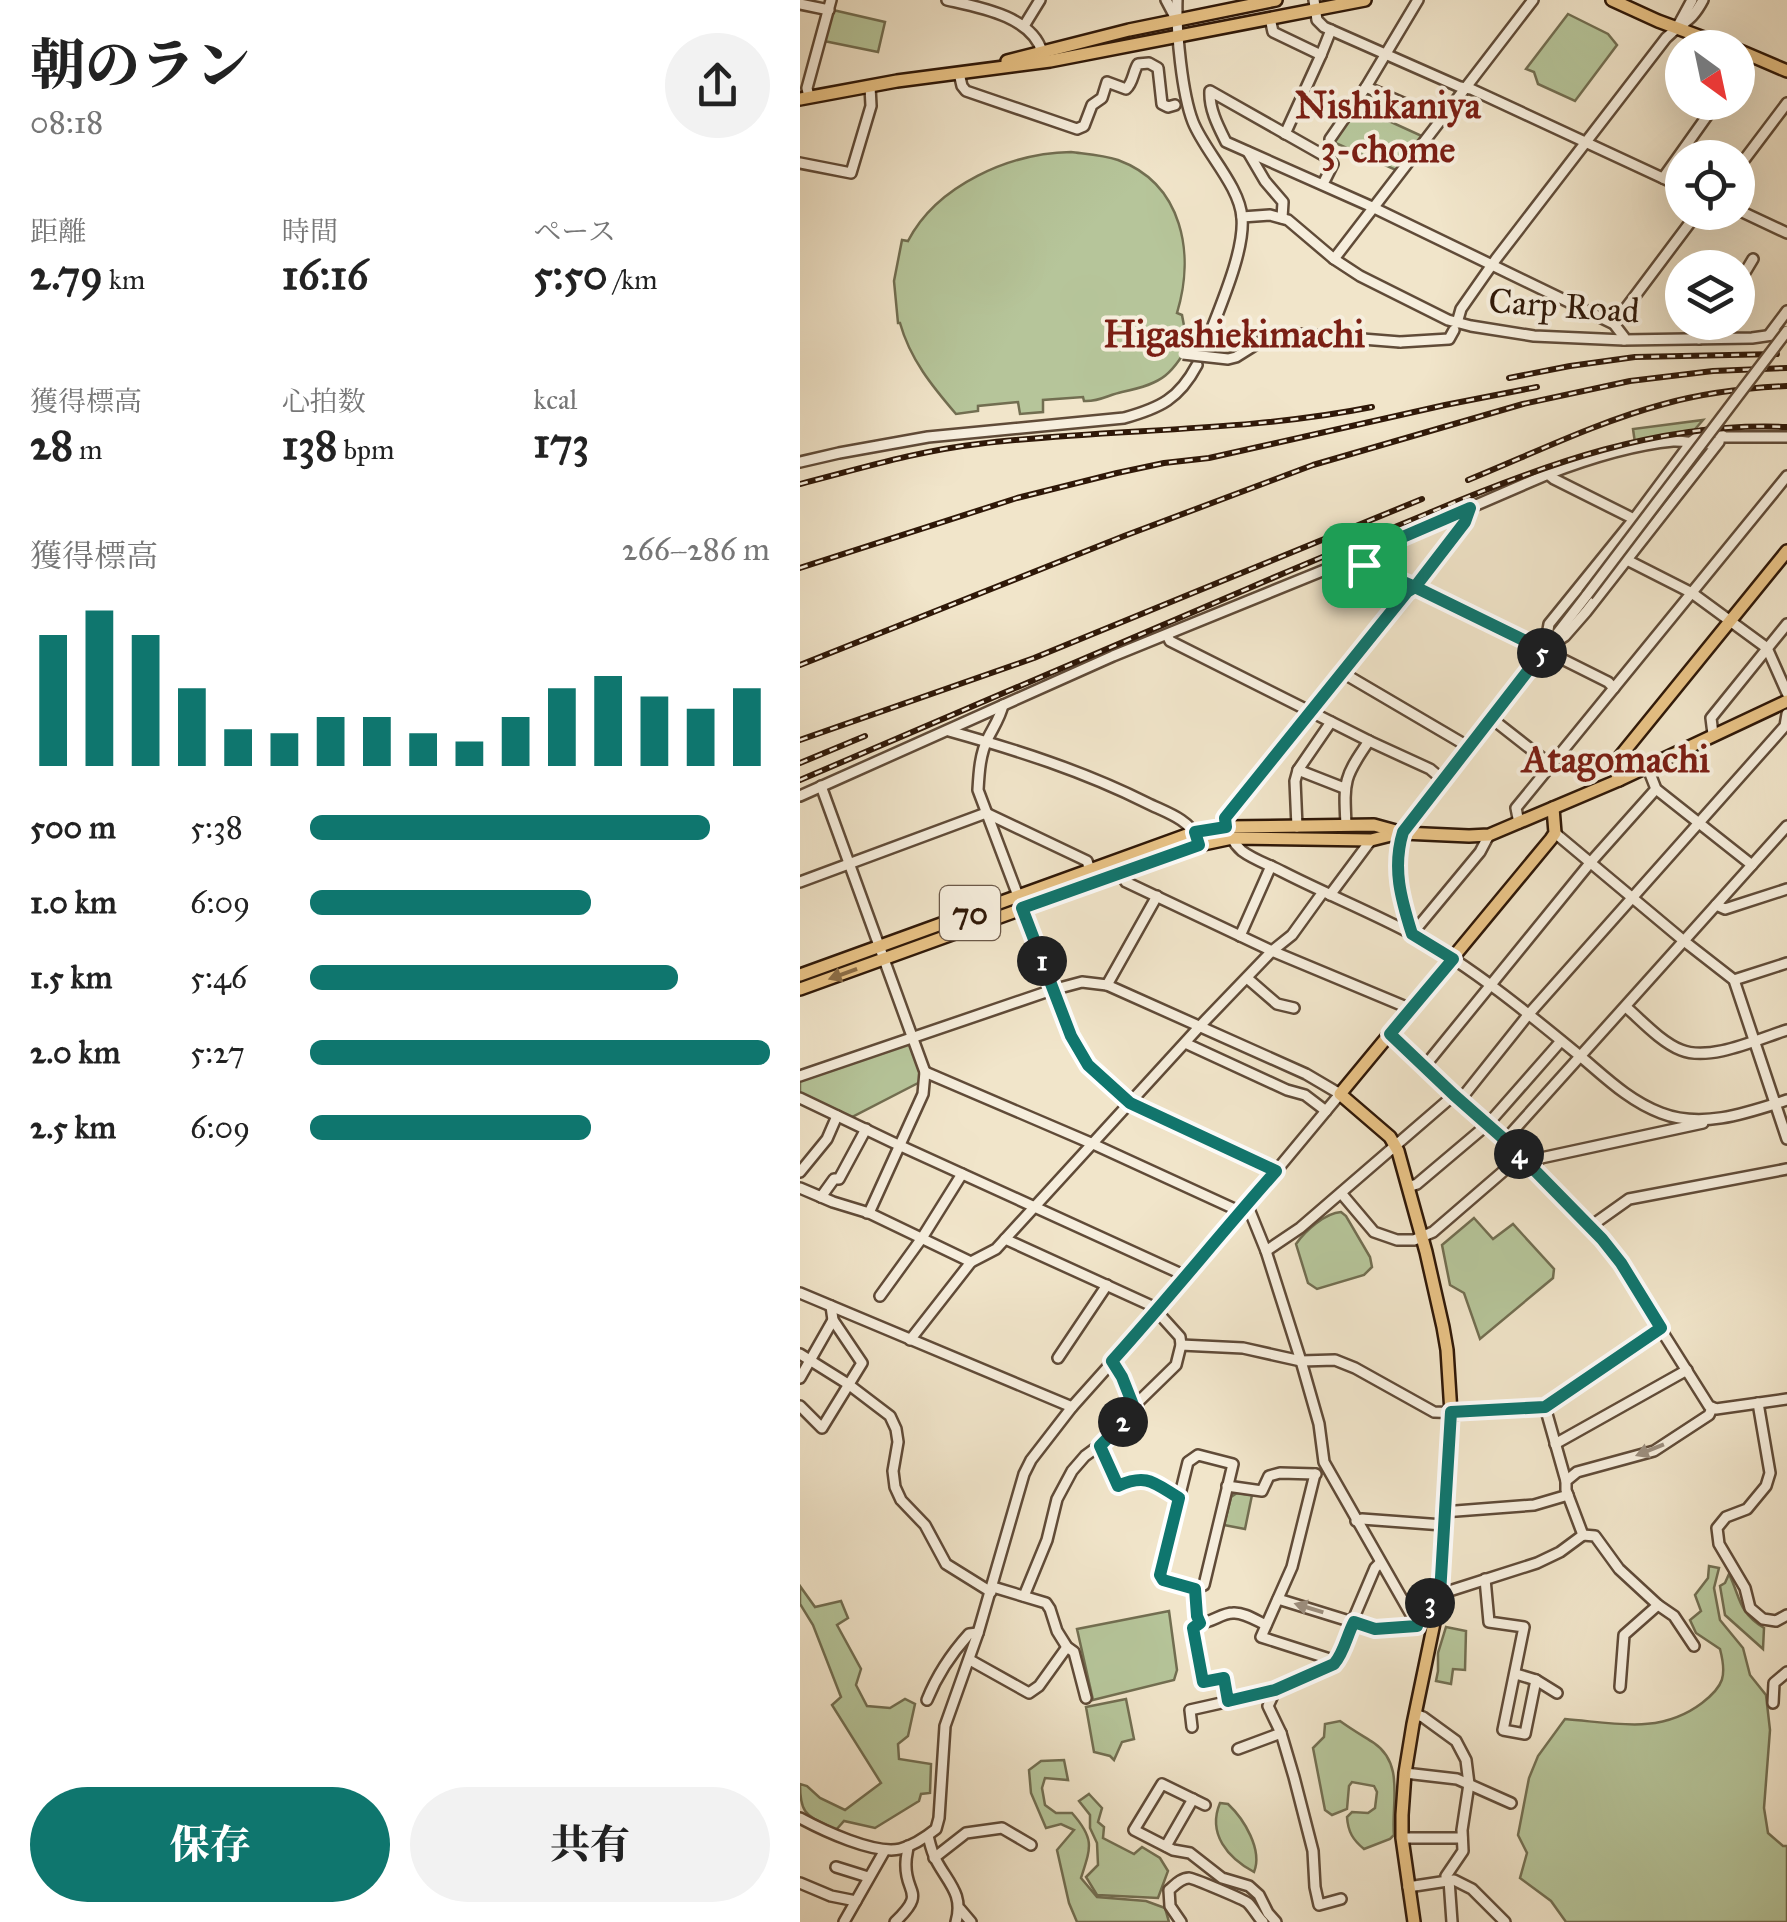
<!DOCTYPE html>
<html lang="ja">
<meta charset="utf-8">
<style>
body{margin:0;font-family:"IM FELL Great Primer","Noto Serif JP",serif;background:#f2f2f2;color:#222;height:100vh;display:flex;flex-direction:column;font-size:38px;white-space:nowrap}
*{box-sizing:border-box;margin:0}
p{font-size:32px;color:#767676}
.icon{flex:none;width:55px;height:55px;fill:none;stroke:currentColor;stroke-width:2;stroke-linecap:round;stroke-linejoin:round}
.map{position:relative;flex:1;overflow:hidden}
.drawer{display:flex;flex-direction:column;background:#fff;width:800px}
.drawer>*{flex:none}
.needle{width:65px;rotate:147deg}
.buttons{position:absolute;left:865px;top:30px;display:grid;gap:20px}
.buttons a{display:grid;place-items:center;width:90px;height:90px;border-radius:50%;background:#fff;box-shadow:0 10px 40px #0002;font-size:50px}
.pin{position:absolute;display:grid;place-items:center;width:85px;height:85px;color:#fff;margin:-42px;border-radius:20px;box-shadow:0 5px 15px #0006}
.km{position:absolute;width:50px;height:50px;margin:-25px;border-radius:50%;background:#222;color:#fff;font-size:28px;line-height:50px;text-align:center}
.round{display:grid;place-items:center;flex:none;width:105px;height:105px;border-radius:52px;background:#f2f2f2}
.head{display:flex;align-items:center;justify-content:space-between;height:170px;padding:0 30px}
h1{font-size:55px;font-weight:800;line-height:75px}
.stats{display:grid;grid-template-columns:repeat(3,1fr);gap:15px;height:170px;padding:10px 30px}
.stats div{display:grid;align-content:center}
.stats b{font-size:42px;font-weight:800}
.stats small{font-size:28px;font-weight:400}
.stats p{font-size:28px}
.chart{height:280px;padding:20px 30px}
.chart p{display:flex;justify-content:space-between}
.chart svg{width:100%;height:180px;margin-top:10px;stroke:#0f766e;stroke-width:6}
.cta{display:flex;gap:20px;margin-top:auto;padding:20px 30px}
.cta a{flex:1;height:115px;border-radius:60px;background:#0f766e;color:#fff;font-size:40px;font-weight:800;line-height:115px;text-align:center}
.cta a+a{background:#f2f2f2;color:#222}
ul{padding:0 30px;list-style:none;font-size:32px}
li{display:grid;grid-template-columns:160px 120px 1fr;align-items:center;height:75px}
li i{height:25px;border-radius:12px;background:#0f766e}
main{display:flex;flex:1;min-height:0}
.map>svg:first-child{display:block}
.green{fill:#b6c59a;stroke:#726e51;stroke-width:2.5}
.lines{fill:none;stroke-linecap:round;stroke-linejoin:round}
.minor-casing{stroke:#604b38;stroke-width:14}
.major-casing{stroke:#2f1808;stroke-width:16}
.minor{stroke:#f6eedd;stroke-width:9}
.major{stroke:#e8c285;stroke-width:11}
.rail-casing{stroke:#2f1808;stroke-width:6}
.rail{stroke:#f6eedd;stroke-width:2.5;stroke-dasharray:8;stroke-linecap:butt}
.minor-bridge-casing{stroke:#604b38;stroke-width:14;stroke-linecap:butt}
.minor-bridge{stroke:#f6eedd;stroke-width:9}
.oneway{fill:#8c6d46}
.oneway2{fill:#9c8e7d}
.route-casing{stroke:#fff;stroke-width:20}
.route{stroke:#0f766e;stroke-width:12}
.labels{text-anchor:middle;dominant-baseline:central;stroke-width:8;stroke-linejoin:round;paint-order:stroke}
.shield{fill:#f6eedd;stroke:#6b5848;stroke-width:2.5}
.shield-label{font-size:32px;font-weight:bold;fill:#2f1808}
.street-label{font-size:35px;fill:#2f1808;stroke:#f6eedd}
.neighbourhood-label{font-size:38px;font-weight:bold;fill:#7a1f14;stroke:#f6eedd}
</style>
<main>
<section class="drawer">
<div class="head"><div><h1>朝のラン</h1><p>08:18</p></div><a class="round"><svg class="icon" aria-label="share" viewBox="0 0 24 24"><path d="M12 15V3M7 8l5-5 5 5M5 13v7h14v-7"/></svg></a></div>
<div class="stats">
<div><p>距離</p><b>2.79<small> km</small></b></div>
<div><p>時間</p><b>16:16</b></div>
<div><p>ペース</p><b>5:50<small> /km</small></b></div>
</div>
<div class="stats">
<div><p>獲得標高</p><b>28<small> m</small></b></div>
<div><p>心拍数</p><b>138<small> bpm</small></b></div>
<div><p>kcal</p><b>173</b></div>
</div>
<div class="chart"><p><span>獲得標高</span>266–286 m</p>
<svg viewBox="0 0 160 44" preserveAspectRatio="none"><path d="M5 44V12M15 44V6M25 44V12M35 44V25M45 44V35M55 44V36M65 44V32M75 44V32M85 44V36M95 44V38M105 44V32M115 44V25M125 44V22M135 44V27M145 44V30M155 44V25"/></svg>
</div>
<ul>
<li><b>500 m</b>5:38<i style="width:87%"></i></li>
<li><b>1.0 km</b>6:09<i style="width:61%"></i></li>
<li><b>1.5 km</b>5:46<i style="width:80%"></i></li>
<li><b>2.0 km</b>5:27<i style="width:100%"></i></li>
<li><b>2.5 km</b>6:09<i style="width:61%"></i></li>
</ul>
<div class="cta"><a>保存</a><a>共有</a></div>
</section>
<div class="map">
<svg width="987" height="1922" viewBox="0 0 987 1922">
<rect width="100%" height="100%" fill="#f1e5ca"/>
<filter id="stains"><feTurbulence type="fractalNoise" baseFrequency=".002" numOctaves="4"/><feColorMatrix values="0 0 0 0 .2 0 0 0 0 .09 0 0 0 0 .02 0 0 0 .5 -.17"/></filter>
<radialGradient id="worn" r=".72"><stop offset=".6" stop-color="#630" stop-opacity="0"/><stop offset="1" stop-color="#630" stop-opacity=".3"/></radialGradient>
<!-- green -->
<g class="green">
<polygon points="33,10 85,22 78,52 24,41"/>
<polygon points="768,14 808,34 817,45 775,101 738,84 734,72 726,69"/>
<polygon points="556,106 624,137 598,171 531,141"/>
<path d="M271,152C286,154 303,155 318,160C383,184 395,254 377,313L382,315L385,331L393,338C371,375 365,383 322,392C308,395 299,402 284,401L283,397L243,400V412L220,414L218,402L178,406V411L156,414C132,386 110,359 100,323H98L94,281L102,240L108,241C137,185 210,153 271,152Z"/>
<polygon points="903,420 890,435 835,443 833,429"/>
<polygon points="105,1043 110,1045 121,1074 120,1082 50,1118 0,1094 0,1079"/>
<path d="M541,1212L546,1216L570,1257L572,1267L564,1275L517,1289L508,1283L496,1244C505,1231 525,1213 541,1212Z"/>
<polygon points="674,1218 693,1239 713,1224 754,1269 753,1278 680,1339 664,1293 650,1285 642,1245"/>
<polygon points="437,1493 452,1495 445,1529 424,1525 431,1497"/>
<path d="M909,1566L919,1568L914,1588L920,1620L943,1648L950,1675L966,1695L970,1730L964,1808L968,1833L983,1846H987V1922H766L751,1901L720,1878L727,1853L718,1835L729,1778L738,1756L765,1719C815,1723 860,1735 902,1703C924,1686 927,1676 920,1649L896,1633L890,1620L901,1611L895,1595L908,1578Z"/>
<path d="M929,1574C941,1599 938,1612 964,1628L963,1649L925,1615L920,1586L925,1583Z"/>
<path d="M0,1586L15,1607L41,1601L48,1618L37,1625L61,1669L56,1685L67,1706L90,1708L105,1699L115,1704L108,1736L98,1744L99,1759L131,1764L130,1793L121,1794L119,1801L75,1828L44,1821L36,1830C8,1815 0,1817 0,1784L7,1786L20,1798L45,1810L81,1783L32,1705L41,1697L13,1625L0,1604Z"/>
<polygon points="369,1611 377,1670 374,1680 293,1700 277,1629"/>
<polygon points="646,1627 666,1631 665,1670 653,1669 651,1684 636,1681 638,1671 638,1653"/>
<polygon points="326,1699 334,1739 322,1742 314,1760 310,1756 294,1752 286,1707"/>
<path d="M540,1721C551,1729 563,1736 574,1743C605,1764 591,1804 594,1835L590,1839L564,1849C553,1840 548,1832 547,1817L552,1812L568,1813L575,1808L577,1792L574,1786L552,1782L549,1786L547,1809L532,1815L525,1810L513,1748L524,1737L525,1724Z"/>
<path d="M264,1760L268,1780L245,1778L242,1788L245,1805L256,1813H272C295,1839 291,1847 281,1878L297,1897L346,1901L365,1908L369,1922H277L269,1903L257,1850L274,1830L261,1824L246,1828L231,1793L229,1770L241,1761Z"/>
<polygon points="289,1794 302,1808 298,1822 304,1827 303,1838 334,1854 342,1847 360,1858 368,1871 358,1898 297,1895 286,1877 298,1865 297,1843 290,1828 290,1815 279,1801"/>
<path d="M420,1803L428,1804C444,1819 463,1850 454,1872C428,1858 407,1834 420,1803Z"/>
</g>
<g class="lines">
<defs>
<g id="minor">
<path d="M147,0C178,7 232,16 242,52"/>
<polyline points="366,0 375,17"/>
<path d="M377,0C376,31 382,94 393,122C405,152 440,186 442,218C445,252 418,311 406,344"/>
<polyline points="514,0 517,20 524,27 660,87 671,89 882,187"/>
<polyline points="0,4 29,10"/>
<polyline points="470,18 473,32 521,55 485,134"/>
<polyline points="879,24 892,0"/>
<polyline points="224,26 240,0"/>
<polyline points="521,55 531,30"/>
<polyline points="938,72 946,54"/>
<path d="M159,73L162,86L166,91L277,129L284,126L292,105L302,98L307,82L326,89C333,83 333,72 338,64L349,63L358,68L362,104L368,107L375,105"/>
<polyline points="566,87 642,120"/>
<polyline points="9,97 7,88 31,0"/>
<polyline points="530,139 566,87 618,0"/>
<polyline points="448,152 465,181 483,202 482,218"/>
<polyline points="0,163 51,173 71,106 70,86"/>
<polyline points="938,168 987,103"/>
<polyline points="863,178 917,102"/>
<path d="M523,184L533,164L530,159L410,91C409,109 418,126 426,142L570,206L814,324L824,337V340"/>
<polyline points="938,210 987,233"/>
<polyline points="442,217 470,215 488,220 534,259 560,276 648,320 671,326 734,336 824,340 952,338 987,333"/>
<polyline points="534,259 733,0"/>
<polyline points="938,284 953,259"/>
<path d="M657,323L661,309L696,259L866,38C883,21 891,23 903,0"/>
<polyline points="814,324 898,212"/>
<polyline points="969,335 987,311"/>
<polyline points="899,339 900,330 906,322"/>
<polyline points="600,342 649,339 654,330"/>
<path d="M0,462L39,453L128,437L324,418C360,408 379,399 397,365"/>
<polyline points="748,474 754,479 834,519"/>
<path d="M671,508L665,522L615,587L607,592L425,818C427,830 433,843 442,851C454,860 470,865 483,872C526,894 571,912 614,935C672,967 729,1014 780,1056C805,1077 829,1101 861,1113C902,1129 947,1113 987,1100"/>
<path d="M554,558L609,586L622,589C684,620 746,651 808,682L814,688"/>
<polyline points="827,560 892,593 967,648 987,693"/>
<polyline points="367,635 370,641 569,741 630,769 643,780"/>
<polyline points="751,645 765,636 786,612 919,442"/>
<polyline points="745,647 749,624 834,519 892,441 900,435 916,432 925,437 987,437"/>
<polyline points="543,673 669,747"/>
<path d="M203,705C200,718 194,726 188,738C180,754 179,772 178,790L271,1036L288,1065L330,1103L476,1171"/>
<polyline points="691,718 751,765"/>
<path d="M149,731C217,750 283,771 347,803C365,812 389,819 397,838"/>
<polyline points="913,734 911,718 987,624"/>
<polyline points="847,766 856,789 952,865"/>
<polyline points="498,770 544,788"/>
<polyline points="21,786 125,1072 123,1094 69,1213 67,1213"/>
<path d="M0,796L313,656L554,558L748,474C787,459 831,445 873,441C890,440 902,448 919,441"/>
<polyline points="719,823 716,808 987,476"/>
<path d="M546,825C544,782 543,778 569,741"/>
<polyline points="497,827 495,781 498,770 531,722"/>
<polyline points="755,833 884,941 934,980 987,1139"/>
<polyline points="320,873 326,882 472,951 611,1009"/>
<polyline points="0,882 186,813 287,861 290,870"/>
<polyline points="530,895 571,840"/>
<polyline points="916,905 925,909 987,889"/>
<path d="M612,934C601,900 592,868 603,833L787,595"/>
<polyline points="612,934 680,852 689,835"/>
<polyline points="440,936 471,866"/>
<polyline points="447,978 477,1004 494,1008"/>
<polyline points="934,980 987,963"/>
<polyline points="307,985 357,896"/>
<path d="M826,1007C842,1021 861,1042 881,1050C910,1062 958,1039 987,1030"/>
<polyline points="590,1034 654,1095"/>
<polyline points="385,1043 487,1090 505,1095 526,1111"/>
<polyline points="624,1067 790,863 856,789"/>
<polyline points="125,1072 293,1144 439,1211"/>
<path d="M0,1076L252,990L282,982L307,985L506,1074L540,1094L476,1171L439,1211L357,1312L272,1407L231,1460L224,1474L178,1633L145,1726L139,1818L136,1829C126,1837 112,1846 100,1849C75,1855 22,1830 0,1818"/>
<polyline points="0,1098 92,1142 386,1276"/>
<polyline points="661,1099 728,1015 985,726 987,714"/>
<polyline points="705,1140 987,826"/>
<polyline points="732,1167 741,1158 903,1123"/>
<polyline points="0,1172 27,1139 37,1116"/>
<polyline points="608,1187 617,1184 688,1124 761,1041"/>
<polyline points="0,1188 33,1202 69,1213 171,1262"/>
<polyline points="541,1193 574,1232 597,1240 614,1240 633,1232 721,1156"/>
<polyline points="21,1197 34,1179 39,1179 66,1129"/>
<polyline points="447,1204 466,1251 501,1361 519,1424 524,1462 617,1625"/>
<polyline points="791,1226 829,1199 987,1169"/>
<polyline points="205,1239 352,1306 380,1337 381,1345 376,1365 335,1405 335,1409 300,1445 285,1456 272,1471 257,1499 247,1540 224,1596"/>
<polyline points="466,1251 500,1228 654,1095 705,1140 807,1244 909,1406 916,1409 987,1399"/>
<polyline points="0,1293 272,1407"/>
<polyline points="80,1296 122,1238 162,1174"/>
<polyline points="110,1340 171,1262 196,1249 400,1026 472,951 492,935 523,892"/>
<polyline points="381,1345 443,1348 501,1361 535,1360 555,1368 634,1412 661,1413 745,1407 861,1327"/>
<polyline points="0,1354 48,1384 90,1416 96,1429 98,1442 93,1471 95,1487 101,1500 125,1525 146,1564 191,1592"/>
<polyline points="258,1358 307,1285"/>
<polyline points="312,1361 335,1405"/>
<polyline points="0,1378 33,1320"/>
<polyline points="958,1403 970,1473 966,1486 947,1509 926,1517 917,1528 919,1544 945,1588 950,1608 963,1619 976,1621 987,1615"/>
<polyline points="0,1406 22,1428 62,1363 33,1320 31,1306"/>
<polyline points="745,1407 766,1481"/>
<polyline points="755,1444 887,1370"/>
<path d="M300,1445L317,1486C347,1473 354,1483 379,1498"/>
<polygon points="398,1455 433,1464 404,1585 395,1589 363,1580 360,1575 388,1462"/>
<polyline points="515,1474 492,1567 461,1637 536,1661"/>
<polyline points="427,1486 462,1491 469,1476 480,1473 516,1474"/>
<polyline points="643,1512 734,1505 768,1495"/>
<polyline points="556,1521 562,1519 643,1525"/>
<polyline points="783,1535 766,1490 766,1481 777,1472 854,1451 909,1415 912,1408"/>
<polyline points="783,1535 795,1536 819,1569 858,1605 874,1616 894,1646"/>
<polyline points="685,1579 689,1622 724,1627 703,1730 725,1734 736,1680"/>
<polyline points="193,1587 246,1603 250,1609 257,1631 267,1647 274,1652 286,1698"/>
<path d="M395,1589L397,1616L399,1623C412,1623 421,1613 433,1613C444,1612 457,1621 466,1625"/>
<polyline points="478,1599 575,1629 617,1625 622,1609 640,1594 737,1563 760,1552 783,1535"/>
<polyline points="399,1623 393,1629 403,1682 424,1678 428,1701"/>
<polyline points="170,1660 229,1693 239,1686 267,1647"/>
<polyline points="716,1674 736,1680 757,1693"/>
<polyline points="820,1687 824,1635 858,1605"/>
<path d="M127,1700C137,1675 151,1654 169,1634L178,1633"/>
<polyline points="973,1703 974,1683 987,1672"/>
<polyline points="615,1714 623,1717 656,1741 666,1760 669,1784 662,1830 663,1851 646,1876 649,1880 652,1922"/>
<polyline points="392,1727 390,1710 475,1691"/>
<polyline points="438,1749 481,1733"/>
<polyline points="605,1773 657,1779 711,1803"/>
<polyline points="405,1805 362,1784 334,1830 373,1850 390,1853 422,1878 449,1886 459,1895 468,1913 476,1922"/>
<path d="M128,1836C130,1844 132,1853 136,1860C148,1883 164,1894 156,1922"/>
<polyline points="602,1838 662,1838"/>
<polyline points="366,1846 393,1799"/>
<polyline points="134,1858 166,1833 202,1828 231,1845"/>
<polyline points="36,1867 68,1877"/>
<polyline points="0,1883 31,1896 56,1901"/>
<polyline points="608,1887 654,1880 672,1889 705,1922"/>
<polyline points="541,1899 519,1905 515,1887 513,1851 494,1777 481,1733 468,1706 475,1691 534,1664 540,1657 544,1641 575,1568 580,1563"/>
<polyline points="160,1909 171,1922"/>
<polyline points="44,1922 85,1850"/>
<path d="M95,1922C128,1890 104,1895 106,1862C106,1856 108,1851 108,1846"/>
<path d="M381,1922L370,1906L369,1890C375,1885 381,1878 389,1878C393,1878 445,1900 448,1903C454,1909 457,1916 463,1922"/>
</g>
<g id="major">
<polyline points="812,0 858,21 931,48"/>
<polyline points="938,50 987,71"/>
<polyline points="207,61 329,30 476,0"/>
<polyline points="0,99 97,81 250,61 565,0"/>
<polyline points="819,780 814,766 818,759 987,551"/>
<polyline points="0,975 395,832 426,827 574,825 603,833 669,836 689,835 819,780 987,701"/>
<polyline points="0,989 399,845 432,838 571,840 599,833"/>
<polyline points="614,1922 602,1838 602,1815 605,1773 613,1724 640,1594 651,1413 647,1350 643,1327 626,1252 598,1151 590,1137 540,1094 751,839 755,833 753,808"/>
</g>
</defs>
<!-- minor casing -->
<use href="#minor" class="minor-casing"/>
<!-- major casing -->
<use href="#major" class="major-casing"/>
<!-- minor -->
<use href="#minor" class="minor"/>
<!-- major -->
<use href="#major" class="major"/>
<defs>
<g id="rail">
<polyline points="709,378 770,366 835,357 977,354"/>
<path d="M668,480C732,454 797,422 864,404C904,393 945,388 987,386"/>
<path d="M0,484C59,469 117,451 178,444C309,428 442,433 572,407"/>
<polyline points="0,568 217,498 317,473 364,463 409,458 645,405 737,387"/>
<polyline points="0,665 324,536 513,465 723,404 830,381 913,371 987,368"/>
<polyline points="0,740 234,658 622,499"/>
<polyline points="0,763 65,736"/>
<path d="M0,780C149,716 298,653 447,589C507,563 568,538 629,513C743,465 861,421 987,427"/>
</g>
</defs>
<!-- rail casing -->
<use href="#rail" class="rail-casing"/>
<!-- rail -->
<use href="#rail" class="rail"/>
<defs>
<g id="minor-bridge">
<polyline points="383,354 428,359 436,357 463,340 487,333 600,342"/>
<polyline points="787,595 987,331"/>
</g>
</defs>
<!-- minor-bridge casing -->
<use href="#minor-bridge" class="minor-bridge-casing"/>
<!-- minor-bridge -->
<use href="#minor-bridge" class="minor-bridge"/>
</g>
<!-- one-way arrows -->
<defs><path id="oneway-solid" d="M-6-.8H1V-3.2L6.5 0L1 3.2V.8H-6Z" transform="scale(2.5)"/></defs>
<use class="oneway" href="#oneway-solid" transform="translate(43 974) rotate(160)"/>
<g class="oneway2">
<use href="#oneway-solid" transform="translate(850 1450) rotate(158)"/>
<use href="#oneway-solid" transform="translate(509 1608) rotate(-163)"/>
</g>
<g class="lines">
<defs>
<path id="route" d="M564,565L615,587L607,592L425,818L426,827L395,832L399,845L222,908L271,1036L288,1065L330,1103L476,1171C421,1233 368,1299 312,1361L322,1377L335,1410L300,1446L318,1486C347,1473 354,1483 379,1498L360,1575L363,1580L395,1589L397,1616L400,1623L393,1628L403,1682L424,1678L428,1701L475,1690L534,1664C544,1653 547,1635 554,1622L575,1629L617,1626L622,1610L640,1594L651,1412L745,1407L861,1328L821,1263L802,1239L705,1140L654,1095L590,1034L653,959L612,934C601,899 592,868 603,832L744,650L615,587L665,522L670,508L554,558L564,565"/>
</defs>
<!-- route casing -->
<use href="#route" class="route-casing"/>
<!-- route -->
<use href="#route" class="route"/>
</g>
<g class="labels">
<!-- shield labels -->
<rect class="shield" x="140" y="886" width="60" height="54" rx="8"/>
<g class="shield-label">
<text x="170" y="913">70</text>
</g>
<!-- street labels -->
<g class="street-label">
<text transform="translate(764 306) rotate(4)">Carp Road</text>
</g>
<!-- neighbourhood labels -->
<g class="neighbourhood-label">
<text x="588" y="105">Nishikaniya<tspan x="588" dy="44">3-chome</tspan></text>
<text x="434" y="334">Higashiekimachi</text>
<text x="816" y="759">Atagomachi</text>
</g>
</g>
<rect width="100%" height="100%" filter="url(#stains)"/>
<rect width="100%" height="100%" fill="url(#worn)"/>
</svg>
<div class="buttons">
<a><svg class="needle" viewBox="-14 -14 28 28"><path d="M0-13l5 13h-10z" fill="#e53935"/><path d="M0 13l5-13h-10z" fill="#767676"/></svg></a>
<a><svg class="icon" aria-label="locate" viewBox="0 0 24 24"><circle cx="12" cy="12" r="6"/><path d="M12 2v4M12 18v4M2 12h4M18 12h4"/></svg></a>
<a><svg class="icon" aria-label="layers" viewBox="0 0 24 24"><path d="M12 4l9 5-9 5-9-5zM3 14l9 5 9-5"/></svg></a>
</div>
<div class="pin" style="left:564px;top:565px;background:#1e9e55"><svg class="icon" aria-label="arrive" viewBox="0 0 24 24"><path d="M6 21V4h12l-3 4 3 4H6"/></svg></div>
<b class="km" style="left:242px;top:961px">1</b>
<b class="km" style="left:323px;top:1422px">2</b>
<b class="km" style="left:630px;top:1603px">3</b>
<b class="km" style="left:719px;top:1154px">4</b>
<b class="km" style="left:742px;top:653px">5</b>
</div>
</main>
